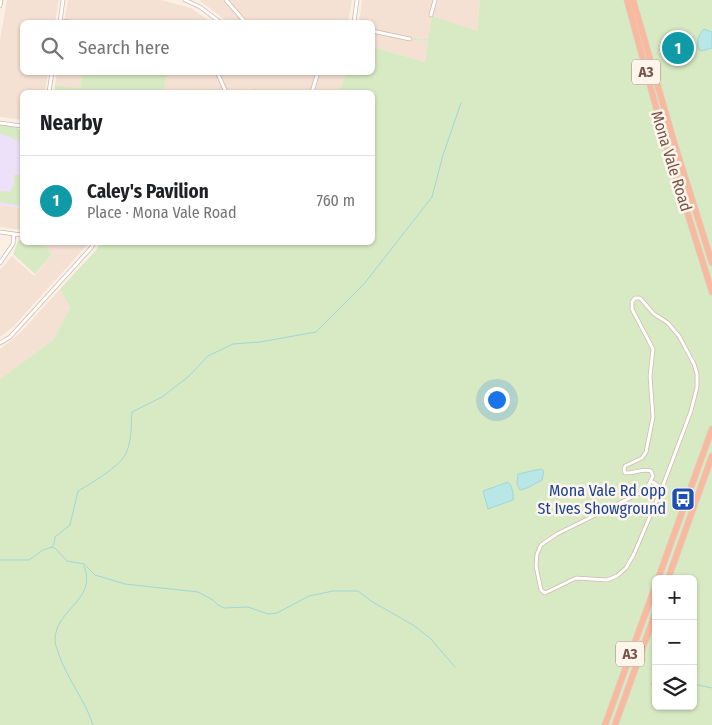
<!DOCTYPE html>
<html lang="en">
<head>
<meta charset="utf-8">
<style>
	body { margin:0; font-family:"Fira Sans Condensed",sans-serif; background:#f6f6f6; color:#202124 }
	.controls { position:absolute; right:15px; bottom:15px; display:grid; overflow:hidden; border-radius:8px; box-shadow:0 1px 4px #0004 }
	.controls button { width:45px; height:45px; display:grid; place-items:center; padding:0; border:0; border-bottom:1px solid #e0e0e0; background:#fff; color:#202124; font:25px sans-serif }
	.you { position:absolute; left:496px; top:399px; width:18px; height:18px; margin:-12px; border:4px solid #fff; border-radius:50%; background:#1a73e8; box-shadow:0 0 0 8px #1a73e833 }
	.badge { display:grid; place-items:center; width:32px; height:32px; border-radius:50%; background:#e85749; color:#fff; font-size:16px; font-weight:700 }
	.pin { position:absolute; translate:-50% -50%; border:2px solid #fff; box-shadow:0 1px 5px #0006 }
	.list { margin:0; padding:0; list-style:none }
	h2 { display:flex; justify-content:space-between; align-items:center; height:65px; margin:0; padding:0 20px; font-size:21px }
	h2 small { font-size:16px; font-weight:400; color:#757577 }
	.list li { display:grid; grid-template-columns:32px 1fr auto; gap:15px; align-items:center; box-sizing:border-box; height:90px; padding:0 20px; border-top:1px solid #e0e0e0 }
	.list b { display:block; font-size:19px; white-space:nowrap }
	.list p { margin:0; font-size:16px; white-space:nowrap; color:#757577 }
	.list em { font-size:16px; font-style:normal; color:#757577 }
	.icon { flex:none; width:28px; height:28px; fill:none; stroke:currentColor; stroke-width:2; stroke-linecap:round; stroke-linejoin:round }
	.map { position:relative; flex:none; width:712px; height:725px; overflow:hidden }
	.search { position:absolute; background:#fff; box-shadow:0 1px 4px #0004; left:20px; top:20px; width:355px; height:55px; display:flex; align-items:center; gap:12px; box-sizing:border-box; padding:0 18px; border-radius:8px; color:#757577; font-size:19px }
	.panel { position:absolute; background:#fff; box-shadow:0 1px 4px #0004; left:20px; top:90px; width:355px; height:155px; border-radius:8px }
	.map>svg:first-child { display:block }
	.residential { fill:#f4e1d3 }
	.education { fill:#ede1f9 }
	.green { fill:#d8eac3; fill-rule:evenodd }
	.water { fill:#b9e6e6; stroke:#9fd7d8 }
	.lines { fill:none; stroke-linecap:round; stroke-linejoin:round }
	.stream { stroke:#9fd7d8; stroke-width:1 }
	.minor-casing { stroke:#d0b8ae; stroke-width:4.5 }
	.trunk-casing { stroke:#d9cfcc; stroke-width:7 }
	.minor { stroke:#fff; stroke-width:3 }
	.trunk { stroke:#fab99c; stroke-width:5.5 }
	.labels { text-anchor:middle; stroke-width:5; stroke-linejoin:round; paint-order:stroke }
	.shield { fill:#fff5eb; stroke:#9f847a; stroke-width:1 }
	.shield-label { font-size:15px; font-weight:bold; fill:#76534a }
	.street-label { font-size:16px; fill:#76534a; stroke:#fff5eb }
	.transit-label { font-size:16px; fill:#164399; stroke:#fff5eb; text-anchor:end }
</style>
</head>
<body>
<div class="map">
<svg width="712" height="725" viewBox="0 0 712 725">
	<rect width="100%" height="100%" fill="#fcf0e5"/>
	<!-- residential -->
	<path class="residential" d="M7,0H59L55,22H22V72L48,73L45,92H22V120L0,117V40Z
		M68,0H161L191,8L211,22H64Z
		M199,0H352L348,22H228Z
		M362,0H480L477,31L428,39L414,38V40L428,41L425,62L373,47L372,22H359Z
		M57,73H82L80,88L55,85Z
		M167,73H346L339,92H252L249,88L248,92H164Z
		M0,205L22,208V230L0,227Z
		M42,243H89L13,327L0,337V270L12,256L34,276L52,254Z
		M60,289L70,308L53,340L0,379V349L20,333Z"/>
	<!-- education -->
	<path class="education" d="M0,128L22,131V208L0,205Z"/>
	<!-- green -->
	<path class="green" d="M480,0H712V725H0V379L53,340L70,308L60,289L97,249L100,243L372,242V92H339L346,73L372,72L373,47L425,62L428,41L414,40V38L428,39L432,16L477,31ZM656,579H693V706H656Z
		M82,73V72L167,73L164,92H54L55,85L80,88Z
		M0,124L18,127V129H22V142C14,140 9,135 0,134Z
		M14,175H22V206L0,202V191L10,192L14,184Z
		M21,240H22V242L42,243L52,254L35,274L13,254L18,241Z"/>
	<!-- water -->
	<path class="water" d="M704,29L712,32V48L702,51L699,50C696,42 698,35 704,29Z
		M541,469L544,471L542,480L527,488L520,490L517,484L518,474Z
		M508,482C512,485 514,495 513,500L488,509L483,491Z"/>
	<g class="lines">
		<!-- stream -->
		<path class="stream" d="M52,547L54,544L55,537L70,525L78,491C90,484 119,467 125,455C132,443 131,425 132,412L162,397L188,377L208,356L233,344L260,342L316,332L364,284L432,197L443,155L461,103
			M0,560H29L43,550L52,547L56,549L67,561L84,564
			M84,564L95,575L125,584L198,592L213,600L218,605L224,608L248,607L268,614L277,613L309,596L333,591H358L371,601L413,625L430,638L455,667
			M84,566C98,600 55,609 55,640C55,645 58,651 59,655C68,680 85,700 93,725
			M651,684H656
			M693,684L712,688"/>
		<!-- minor casing -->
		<g class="minor-casing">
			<path id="minor" d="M185,0L200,7L220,22
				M226,0L245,22
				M0,6L1,0
				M431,15L435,0
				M60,21L69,22
				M60,22L63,0
				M354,22L357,0
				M372,31L410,39
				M217,72L226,92
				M49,92L52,72
				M312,92L318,72
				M0,123L22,126
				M0,232L22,235
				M0,263L13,244L14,234
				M635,298H640L654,314L668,323L679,336L694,364L697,374V387L691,411L662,488L634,554L626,568L617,576L607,580L576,578L545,593L541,590L536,566L537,554L541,545L557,534L642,492L648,486L653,476L651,471C642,468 635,474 625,473L624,470L625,466L642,458L646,452L653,417L650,376L653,349L632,309V302Z
				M0,343L10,337L91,248L94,242
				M651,481L662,488"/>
		</g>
		<!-- trunk casing -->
		<g class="trunk-casing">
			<path id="trunk" d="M627,0L666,144L712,292
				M633,0L674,142L712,263
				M658,579L712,429
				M668,579L712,456
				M605,725L656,584
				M615,725L656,611"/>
		</g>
		<!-- minor -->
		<use href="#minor" class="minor"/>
		<!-- trunk -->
		<use href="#trunk" class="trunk"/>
	</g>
	<!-- icons -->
	<defs>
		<g id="bus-square" transform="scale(1.25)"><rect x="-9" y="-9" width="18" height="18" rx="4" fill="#1a4fb4" stroke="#fff5eb"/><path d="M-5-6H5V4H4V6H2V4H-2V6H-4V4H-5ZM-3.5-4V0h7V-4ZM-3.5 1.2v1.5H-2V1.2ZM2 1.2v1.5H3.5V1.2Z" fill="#fff"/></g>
	</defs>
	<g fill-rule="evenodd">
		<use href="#bus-square" x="683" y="499"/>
	</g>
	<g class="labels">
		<!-- shield labels -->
		<g class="shield">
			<rect x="632" y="59.5" width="28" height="25" rx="4"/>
			<rect x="616" y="641.5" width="28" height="25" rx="4"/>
		</g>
		<g class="shield-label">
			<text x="646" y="77">A3</text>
			<text x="630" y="659">A3</text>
		</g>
		<!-- street labels -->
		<g class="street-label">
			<text transform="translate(672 161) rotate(73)" y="6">Mona Vale Road</text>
		</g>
		<!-- transit labels -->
		<g class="transit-label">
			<text x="666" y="496">Mona Vale Rd opp<tspan x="666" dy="18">St Ives Showground</tspan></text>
		</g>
	</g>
</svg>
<div class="controls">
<button>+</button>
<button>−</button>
<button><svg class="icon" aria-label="layers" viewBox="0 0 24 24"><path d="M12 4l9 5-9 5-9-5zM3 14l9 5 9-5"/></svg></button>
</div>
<div class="you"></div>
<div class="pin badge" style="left:678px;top:48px;background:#0f9aa8">1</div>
<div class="search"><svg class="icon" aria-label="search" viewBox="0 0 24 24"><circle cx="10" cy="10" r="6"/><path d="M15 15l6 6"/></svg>Search here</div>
<section class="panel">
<h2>Nearby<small></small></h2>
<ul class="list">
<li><span class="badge" style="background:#0f9aa8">1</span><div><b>Caley's Pavilion</b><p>Place · Mona Vale Road</p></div><em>760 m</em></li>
</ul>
</section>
</div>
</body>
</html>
